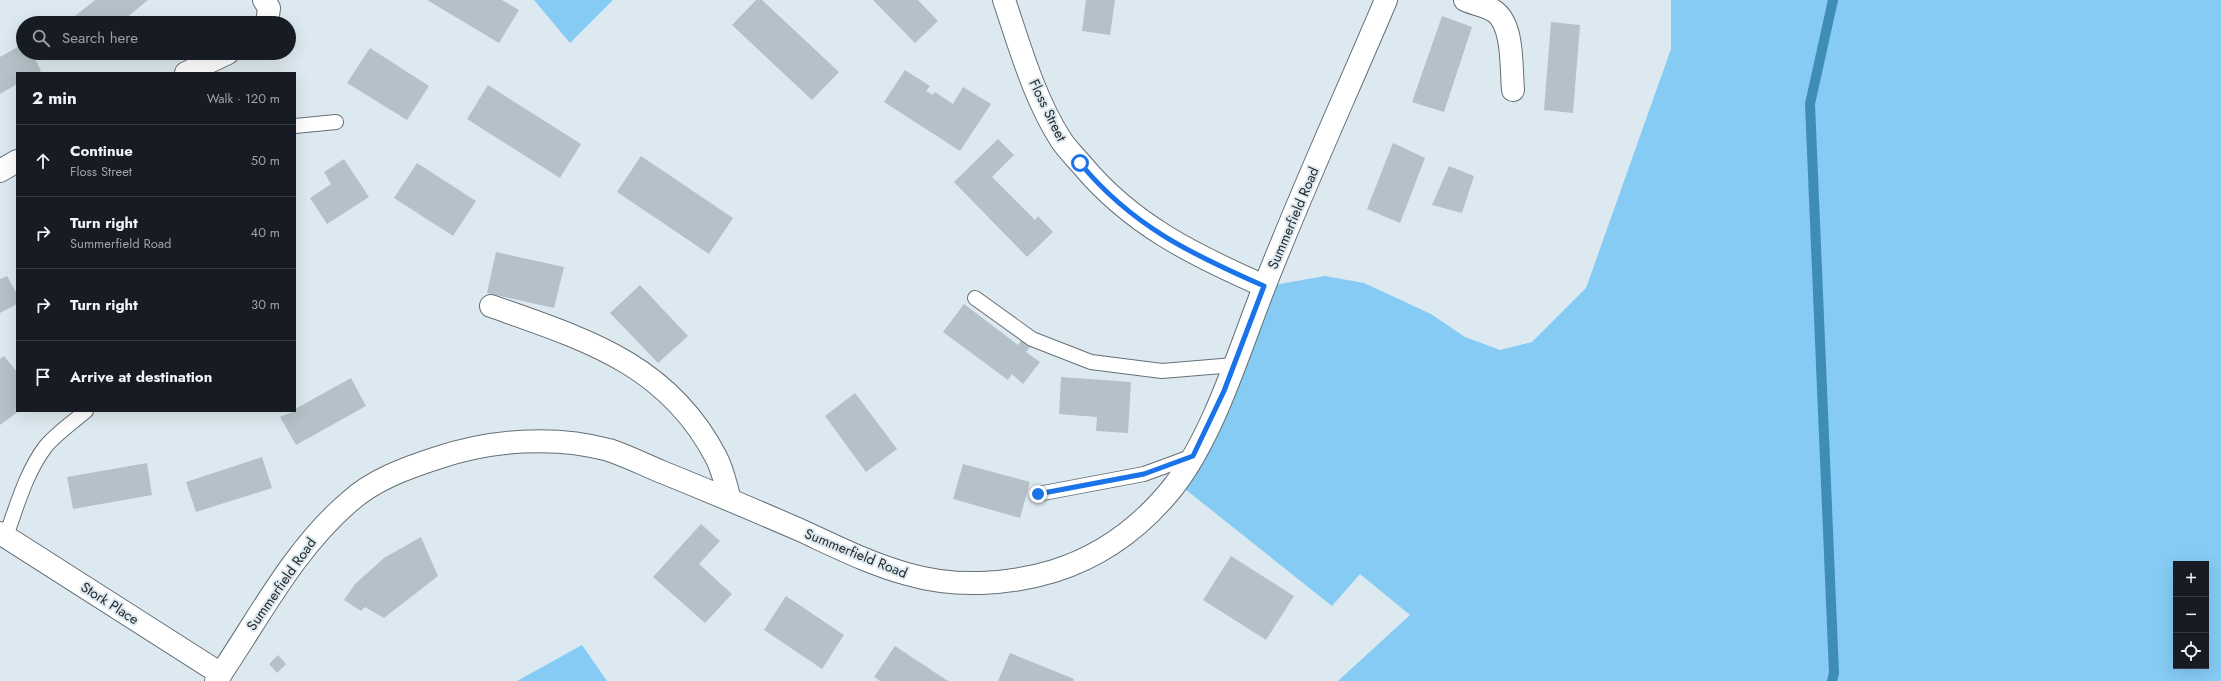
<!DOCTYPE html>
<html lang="en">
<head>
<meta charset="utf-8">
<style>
	body { margin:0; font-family:Jost,sans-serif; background:#20242c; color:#f1f3f6 }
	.controls { position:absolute; right:12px; bottom:12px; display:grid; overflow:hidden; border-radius:0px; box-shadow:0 4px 16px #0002 }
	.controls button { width:36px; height:36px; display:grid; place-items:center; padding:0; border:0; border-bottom:1px solid #363941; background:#171b24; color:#f1f3f6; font:20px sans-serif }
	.stop { position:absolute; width:12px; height:12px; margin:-9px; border:3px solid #1a73e8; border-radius:50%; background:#fff }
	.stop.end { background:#1a73e8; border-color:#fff; box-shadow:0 1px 4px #0008 }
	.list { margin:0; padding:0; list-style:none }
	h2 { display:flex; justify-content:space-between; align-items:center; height:52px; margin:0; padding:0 16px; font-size:17px }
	h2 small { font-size:13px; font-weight:400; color:#9ea1a6 }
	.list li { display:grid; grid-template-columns:26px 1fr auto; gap:12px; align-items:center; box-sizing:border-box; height:72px; padding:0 16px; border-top:1px solid #363941 }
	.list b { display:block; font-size:15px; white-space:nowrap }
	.list p { margin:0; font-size:13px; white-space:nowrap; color:#9ea1a6 }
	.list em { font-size:13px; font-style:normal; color:#9ea1a6 }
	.icon { flex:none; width:22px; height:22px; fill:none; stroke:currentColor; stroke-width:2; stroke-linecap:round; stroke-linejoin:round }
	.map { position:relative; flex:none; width:2221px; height:681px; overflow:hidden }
	.search { position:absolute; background:#171b24; box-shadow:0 4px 16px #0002; left:16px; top:16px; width:280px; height:44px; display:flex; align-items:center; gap:10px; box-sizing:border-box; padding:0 14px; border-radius:22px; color:#9ea1a6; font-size:15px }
	.panel { position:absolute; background:#171b24; box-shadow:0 4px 16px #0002; left:16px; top:72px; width:280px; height:340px; border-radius:0px }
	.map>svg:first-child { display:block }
	.green { fill:#85cbf4; fill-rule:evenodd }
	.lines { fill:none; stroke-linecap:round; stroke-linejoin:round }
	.stream { stroke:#3e8db6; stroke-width:10 }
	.building { fill:#b5c1c8 }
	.service-casing { stroke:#656f76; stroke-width:16 }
	.minor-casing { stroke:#656f76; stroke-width:24 }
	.service { stroke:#fff; stroke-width:14 }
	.minor { stroke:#fff; stroke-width:22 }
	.route { stroke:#1a73e8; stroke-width:5 }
	.labels { text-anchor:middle; stroke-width:4; stroke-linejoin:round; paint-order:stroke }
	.street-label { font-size:14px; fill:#23282b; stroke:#dde9f0 }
</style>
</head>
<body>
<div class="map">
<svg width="2221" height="681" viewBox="0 0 2221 681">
	<rect width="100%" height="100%" fill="#dde9f0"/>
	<!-- green -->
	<path class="green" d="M534,0H613L570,43Z
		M1671,0H2221V681H1338L1410,615L1360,574L1332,606L1180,485L1269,286L1325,276L1364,283L1431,314L1465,337L1500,350L1532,342L1586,288L1671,49ZM2176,564H2206V666H2176Z
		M582,645L607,681H517Z"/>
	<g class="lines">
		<!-- stream -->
		<path class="stream" d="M1832,681L1834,673L1810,104L1833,0"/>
	</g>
	<!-- building -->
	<path class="building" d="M95,0H148L120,23H73L70,20Z
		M427,0H502L519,10L499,43Z
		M756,0H762L839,72L812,100L732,25Z
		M873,0H918L938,21L915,43Z
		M1086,0H1115L1110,35L1082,31Z
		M1442,16L1472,27L1444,112L1412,102Z
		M1551,22L1580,25L1573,113L1544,110Z
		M23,44V53H32L41,71L37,73H17V84L0,94V57Z
		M370,48L429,86L407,120L347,83Z
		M905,70L930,86L926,91L933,95L935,92L953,104L963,87L991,104L960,151L884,102Z
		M488,85L581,144L560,178L467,119Z
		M998,139L1014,155L992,177L1035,220L1038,216L1053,232L1027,257L954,182Z
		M1393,143L1425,158L1400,223L1367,209Z
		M641,156L733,218L709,254L617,192Z
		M344,159L369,197L327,224L310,198L331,184L324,172Z
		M417,163L476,201L453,236L394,198Z
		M1449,166L1474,176L1462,213L1432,205Z
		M496,252L564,267L554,308L487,293Z
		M7,276L17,294V304L0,313V279Z
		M640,285L688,336L658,363L610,313Z
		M964,304L1018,345L1024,337L1033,343L1026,352L1040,362L1023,384L1012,374L1008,380L943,332Z
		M4,356L17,372V411H19L0,425V359Z
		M1061,377L1131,382L1128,433L1096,431L1097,417L1059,414Z
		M351,378L366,406L296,445L280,417L295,411V409Z
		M855,393L897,449L866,472L825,416Z
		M262,457L272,488L196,512L186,482Z
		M147,463L152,495L73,509L67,477Z
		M963,464L1030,482L1020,518L953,499Z
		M701,524L720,541L699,564L732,594L705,623L653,577Z
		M421,537L438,576L384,618L365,607L361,611L344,600L355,584L384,558Z
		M1231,556L1294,596L1266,640L1203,600Z
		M786,596L844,635L822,669L764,630Z
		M895,646L948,681H880L874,677Z
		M1010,653L1074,679L1073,681H998Z
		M278,655L286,664L277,673L269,664Z"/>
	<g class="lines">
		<!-- service casing -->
		<g class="service-casing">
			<path id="service" d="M295,126L336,122
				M975,298L1032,339L1091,362L1162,371L1234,365
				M1038,494L1144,474L1193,456
				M6,536C17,506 26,472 46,446C57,433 73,422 86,411"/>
		</g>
		<!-- minor casing -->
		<g class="minor-casing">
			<path id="minor" d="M264,0L269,8L267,23
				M1004,0C1020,47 1034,98 1061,140C1067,149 1075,157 1082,165C1132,225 1194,255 1264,286
				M1465,0C1474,4 1486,6 1494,11C1514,24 1511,68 1513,90
				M186,73L228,53
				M0,171L17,161
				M491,306C584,339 667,363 716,457C723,470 726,486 730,500
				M0,533L221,674
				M216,681C258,620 292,551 349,502C373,480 406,468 437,458C491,440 554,435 609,450C627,456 645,465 662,472C709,491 754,510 800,530C835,546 870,564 907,574C955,588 1008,585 1054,571C1102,556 1143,525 1174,486C1214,434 1239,351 1263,290C1301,192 1345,97 1386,0"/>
		</g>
		<!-- service -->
		<use href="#service" class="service"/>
		<!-- minor -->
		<use href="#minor" class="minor"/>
	</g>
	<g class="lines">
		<!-- route -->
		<path class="route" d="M1038,494L1144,474L1193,456L1224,391L1264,286C1191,254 1132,226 1080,163"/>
	</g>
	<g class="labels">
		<!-- street labels -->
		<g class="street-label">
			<text transform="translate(1048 110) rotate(64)" y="5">Floss Street</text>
			<text transform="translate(1293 218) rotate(-67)" y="5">Summerfield Road</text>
			<text transform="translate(856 553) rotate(22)" y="5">Summerfield Road</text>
			<text transform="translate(281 584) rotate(-55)" y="5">Summerfield Road</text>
			<text transform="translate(110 603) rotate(33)" y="5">Stork Place</text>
		</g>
	</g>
</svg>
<div class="controls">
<button>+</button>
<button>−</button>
<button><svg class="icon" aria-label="locate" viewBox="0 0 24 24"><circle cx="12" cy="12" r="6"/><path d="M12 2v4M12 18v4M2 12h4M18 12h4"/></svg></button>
</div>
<div class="stop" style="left:1080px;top:163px"></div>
<div class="stop end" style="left:1038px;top:494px"></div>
<div class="search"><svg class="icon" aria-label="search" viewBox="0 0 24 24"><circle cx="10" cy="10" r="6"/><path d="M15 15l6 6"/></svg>Search here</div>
<section class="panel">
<h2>2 min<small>Walk · 120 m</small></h2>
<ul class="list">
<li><svg class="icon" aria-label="ahead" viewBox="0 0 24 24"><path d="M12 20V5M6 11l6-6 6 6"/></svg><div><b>Continue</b><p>Floss Street</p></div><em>50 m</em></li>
<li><svg class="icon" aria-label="right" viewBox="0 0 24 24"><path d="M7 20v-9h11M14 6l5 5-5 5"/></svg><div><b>Turn right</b><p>Summerfield Road</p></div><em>40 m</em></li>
<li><svg class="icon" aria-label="right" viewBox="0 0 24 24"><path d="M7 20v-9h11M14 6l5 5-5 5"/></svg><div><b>Turn right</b></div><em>30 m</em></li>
<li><svg class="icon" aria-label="arrive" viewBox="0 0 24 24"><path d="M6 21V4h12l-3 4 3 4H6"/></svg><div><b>Arrive at destination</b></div></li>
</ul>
</section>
</div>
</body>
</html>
